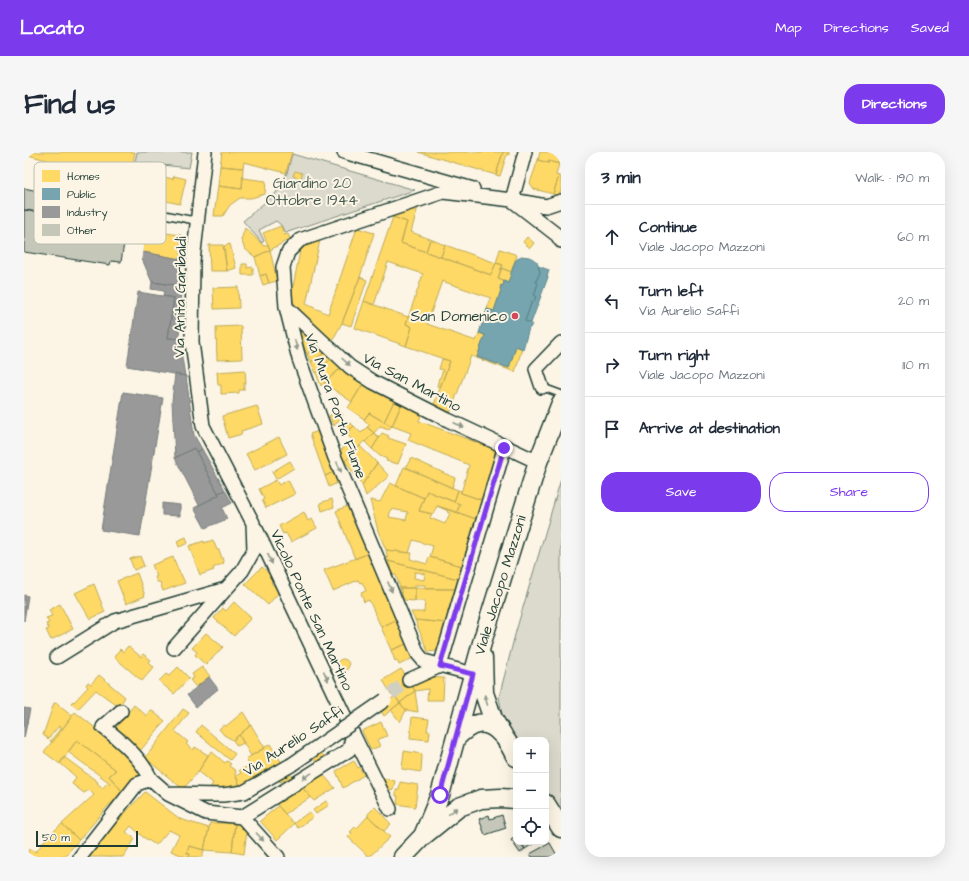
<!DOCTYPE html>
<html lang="en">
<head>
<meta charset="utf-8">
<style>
	body { margin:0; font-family:"Architects Daughter",sans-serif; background:#f6f6f7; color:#1f2937 }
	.controls { position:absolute; right:12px; bottom:12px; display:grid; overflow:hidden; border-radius:8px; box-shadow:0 4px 16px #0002 }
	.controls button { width:36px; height:36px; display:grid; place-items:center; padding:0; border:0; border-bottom:1px solid #e0e1e3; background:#fff; color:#1f2937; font:20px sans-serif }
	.scale { position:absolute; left:12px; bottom:10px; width:102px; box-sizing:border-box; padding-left:4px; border:2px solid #1f3d34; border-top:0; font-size:11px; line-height:14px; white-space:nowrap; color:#1f3d34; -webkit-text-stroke:3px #fcf5e5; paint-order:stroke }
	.stop { position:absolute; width:12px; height:12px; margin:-9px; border:3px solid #7c3aed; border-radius:50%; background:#fff }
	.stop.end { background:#7c3aed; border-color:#fff; box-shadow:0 1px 4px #0008 }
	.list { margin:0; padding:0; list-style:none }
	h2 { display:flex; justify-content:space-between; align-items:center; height:52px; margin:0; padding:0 16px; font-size:17px }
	h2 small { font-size:13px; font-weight:400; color:#747a83 }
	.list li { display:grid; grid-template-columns:26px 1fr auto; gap:12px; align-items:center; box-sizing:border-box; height:64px; padding:0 16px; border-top:1px solid #e0e1e3 }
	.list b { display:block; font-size:15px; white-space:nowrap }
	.list p { margin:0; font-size:13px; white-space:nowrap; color:#747a83 }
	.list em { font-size:13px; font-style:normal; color:#747a83 }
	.actions { display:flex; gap:8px; padding:12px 16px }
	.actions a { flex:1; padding:9px 0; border:1px solid #7c3aed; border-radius:16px; text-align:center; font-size:14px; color:#7c3aed }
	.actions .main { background:#7c3aed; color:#fff }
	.icon { flex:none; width:22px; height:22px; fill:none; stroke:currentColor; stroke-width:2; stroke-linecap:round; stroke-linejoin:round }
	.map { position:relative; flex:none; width:537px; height:705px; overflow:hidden; border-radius:16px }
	header { display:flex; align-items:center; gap:24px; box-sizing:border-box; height:56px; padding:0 20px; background:#7c3aed; color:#fff }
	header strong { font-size:19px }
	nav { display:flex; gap:22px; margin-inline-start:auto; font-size:14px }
	.intro { display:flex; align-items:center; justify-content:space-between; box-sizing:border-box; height:96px; padding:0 24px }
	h1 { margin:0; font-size:28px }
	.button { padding:10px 18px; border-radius:16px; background:#7c3aed; color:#fff; font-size:14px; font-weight:700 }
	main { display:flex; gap:24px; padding:0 24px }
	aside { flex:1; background:#fff; border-radius:16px; box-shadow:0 4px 16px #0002 }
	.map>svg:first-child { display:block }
	.green { fill:#dcdacc; stroke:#7e8c80 }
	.homes { fill:#ffd966; stroke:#bcaa57; fill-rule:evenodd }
	.public { fill:#76a5af; stroke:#5c868a }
	.industry { fill:#999; stroke:#747d7b }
	.building { fill:#c5c7b9; stroke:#1f3d34 }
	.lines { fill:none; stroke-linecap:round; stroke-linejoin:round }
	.street-tunnel { stroke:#d0d0c2; stroke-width:13; stroke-dasharray:13 6; stroke-linecap:butt }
	.lane-casing { stroke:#1f3d34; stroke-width:9 }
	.street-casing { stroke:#1f3d34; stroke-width:16 }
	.secondary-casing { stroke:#1f3d34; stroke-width:21 }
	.lane { stroke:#fcf5e5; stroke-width:6 }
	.street { stroke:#fcf5e5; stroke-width:13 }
	.secondary { stroke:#fcf5e5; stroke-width:18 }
	.street-bridge-casing { stroke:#1f3d34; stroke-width:16; stroke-linecap:butt }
	.street-bridge { stroke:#fcf5e5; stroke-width:13 }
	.oneway { fill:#8e998c }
	.route { stroke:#7c3aed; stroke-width:5 }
	.poi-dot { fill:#d1495b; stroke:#fcf5e5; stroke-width:1.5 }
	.labels { text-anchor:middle; stroke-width:4; stroke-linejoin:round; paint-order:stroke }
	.park-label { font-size:15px; fill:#455c52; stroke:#fcf5e5 }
	.street-label { font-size:15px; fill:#1f3d34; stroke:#fcf5e5 }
	.poi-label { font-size:15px; fill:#1f3d34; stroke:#fcf5e5; text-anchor:end }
	.key { fill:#fcf5e5; stroke:#babeb0; stroke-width:1 }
	.key-label { font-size:11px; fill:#1f3d34 }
</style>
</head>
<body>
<header>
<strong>Locato</strong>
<nav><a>Map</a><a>Directions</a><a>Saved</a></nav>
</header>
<div class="intro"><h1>Find us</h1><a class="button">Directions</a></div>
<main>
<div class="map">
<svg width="537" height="705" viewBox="0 0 537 705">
	<rect width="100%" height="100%" fill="#fcf5e5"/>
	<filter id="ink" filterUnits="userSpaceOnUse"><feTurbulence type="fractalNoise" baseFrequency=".025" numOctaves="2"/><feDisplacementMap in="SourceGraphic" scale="8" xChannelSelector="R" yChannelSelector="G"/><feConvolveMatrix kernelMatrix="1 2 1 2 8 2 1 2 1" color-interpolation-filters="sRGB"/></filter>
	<g filter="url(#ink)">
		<!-- green -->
		<path class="green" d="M113,0H168L165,16L111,10Z
			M268,2L391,38L261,81L257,73L252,69L235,78L240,89L238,91L219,69L252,41L263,21Z
			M537,327V662L522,637V588H492L478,562L475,545L492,479Z"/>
		<!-- homes -->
		<path class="homes" d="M0,0H111L105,30L0,2Z
			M198,0H268L262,21L220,10L219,16L196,14Z
			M394,0H479L472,23Z
			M479,0H485V3L483,2L476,24L472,23Z
			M516,0H537L535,12L525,9V11L514,8Z
			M514,8L525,11V9L535,12L532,23L535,24L529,42L510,37L506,31Z
			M196,14L219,16L218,37L194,34Z
			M271,19L278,21L277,27L269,24Z
			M136,24L149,27L150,24L162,27L156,52L128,46L130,35L134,36Z
			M535,24L537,25V40L532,43L529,42Z
			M219,26L242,29L241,42L227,46H216L206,53L199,64H190L194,34L218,37Z
			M394,55L387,80L406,87L402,100L377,91L383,70L369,65L372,58Z
			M369,65L383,70L377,91L467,123L472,111L479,113L474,127L480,129L479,134L477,133L476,137L477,138L470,159L463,157L467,146L418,129L403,172L452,189L455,181L461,183L453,205L485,216L492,194L498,197L491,220L447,204L425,264L409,255L426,209L382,194L388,175L382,172L399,122L364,110L350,153L340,149Z
			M257,74L260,83L264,82L266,87L246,98L239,81Z
			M221,76L240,94L244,92L246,98L231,105L221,97L217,88Z
			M333,76L350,81L336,125L318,171L307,191L269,150L267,145L277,94L296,88L282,152L304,162Z
			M122,77L141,79V81L157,83L156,94H158L156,107L119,100Z
			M503,85L510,91L506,96L499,90Z
			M406,87L421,93L417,105L402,100Z
			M206,92L212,116L203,119L200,94Z
			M185,93H199L203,119H186Z
			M421,93L472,111L467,123L417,105Z
			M476,97L493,103L487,120L477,116L479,113L472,111Z
			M246,98L253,129L245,131L242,122L236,124L231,105Z
			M218,112H223V116L229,115V123H218Z
			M477,116L488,120L484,131L474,127Z
			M242,122L245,131L239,133L236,124Z
			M336,125L343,128L327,174L318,171Z
			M214,135L215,156L190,157L189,136Z
			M340,149L384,165L382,172L388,175L382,194L331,176Z
			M279,172L289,184L278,190L272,175Z
			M217,174L218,207L193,208L192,175Z
			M289,184L296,193L283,202L278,190Z
			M296,193L302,200L287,210L283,202Z
			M302,200L308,206L292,221L287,210Z
			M308,206L318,215L297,234L292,221Z
			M418,207L426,209L416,235L413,234L415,226H416L419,218L415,217Z
			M318,215L340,230L328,250L300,231Z
			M221,218L222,231H220V238H215V241L197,242V233H194L193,220Z
			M340,230L371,247L360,270L345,261L340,267L324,256Z
			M371,247L378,251L368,274L360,270Z
			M378,251L398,260L395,269L454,291L455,289L474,295L458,348L437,341L445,313L384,288L387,281L368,274Z
			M233,254L239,272L217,279L218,282L204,286L198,264Z
			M314,257L319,263L310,274L305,264Z
			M345,261L368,274L365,277L356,274L350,281L343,275L346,273L340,268Z
			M326,271L330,274L322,281L318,277Z
			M330,274L337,281L343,275L350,281L341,290L340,289L334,296L327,289L328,288L322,281Z
			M294,279L312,319L301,324L286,282Z
			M350,281L355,286L348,297L341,290Z
			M358,281L365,284L364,286L382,292L374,312L362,309L363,307L356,304L348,297Z
			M255,285L263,302L231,318L222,302Z
			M327,289L334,296L321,309L315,300Z
			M336,294L353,311L338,333L321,309Z
			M387,306L431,326L428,336L382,315Z
			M266,309L270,316L252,327L248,320Z
			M353,311L365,324L342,344L338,333Z
			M380,315L434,338L430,350L403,339L400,346L372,334Z
			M312,319L317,329L305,335L301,324Z
			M252,328L255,333L264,328L271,342L242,356L238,348L240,347L235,337Z
			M366,331L400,346L395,359L408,362L406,366L421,372L426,361L423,360L424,359L413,354L452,367L438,414L406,405L409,394L389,388L385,401L362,398L354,379L346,348L356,350ZM367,357L384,360L382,368L365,365Z
			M434,338L437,339V341L458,348L452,367L433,360L436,352L430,350Z
			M403,339L436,352L433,360L413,354L409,362L395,359Z
			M308,347L310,355L298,359L296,351Z
			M328,352L348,400L331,407L312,359Z
			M280,360L284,369L288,367L293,376L267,390L262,381L259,382L255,374Z
			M162,385L164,391L155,395L153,389Z
			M189,388L193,398H195L200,411L189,416L190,418L176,423L165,394L180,389V391Z
			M362,398L388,401L386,407L403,412L405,405L438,414L434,427L364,409Z
			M348,400L374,467L357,475L345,448L340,450L337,441L342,439L338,430L336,431L334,428L309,439L300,418Z
			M116,404L120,414L110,418L106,407Z
			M149,405L156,422H157L161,431L139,439L136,430H133L131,425L133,424L128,413Z
			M364,409L434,427L431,437H401V433H391V436H376L372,423H369ZM391,420L398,421V422L401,421L400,428L390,426Z
			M238,415L247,423L245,425L249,428L247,431L256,439L244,453L221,432Z
			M113,421L121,444L102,452L93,429Z
			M70,432L81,460L66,467L51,441Z
			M376,436H391V449L380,448Z
			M391,436L431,437L424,459L423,471L391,468L387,460H400L401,449H391Z
			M210,450L227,466L210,484L190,466L199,456L202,459Z
			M36,452L49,477L27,488L22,478L25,477L22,472L25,471L22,466L28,464L25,458Z
			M374,467L385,491L367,498L357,475Z
			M391,468L423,471L418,490L413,499L404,500Z
			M182,481L199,495L182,513L171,503L173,500L168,496Z
			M385,491L391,505L375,513L373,508L371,509L367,498Z
			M104,494L117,505L119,502L127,508L124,511L130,515L118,529L90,505L96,497L99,500Z
			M313 513a6 6 0 1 1 12 0a6 6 0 1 1-12 0Z
			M154,515L165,526L150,542L135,529L142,522L145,524Z
			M178,515L186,524L172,535L166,528L170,525L168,522Z
			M377,517L385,528L391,539L376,551L371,544L367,542L359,528Z
			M75,523L101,545L95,555L72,538L54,557L47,551L49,549L50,550L64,535L62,533L64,530L67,532Z
			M397,525L420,526L419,548H403L404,537L391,539L387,531Z
			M391,539L394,560L382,558L376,551Z
			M371,544L376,551L360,564L355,556Z
			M30,551L35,552L34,553L48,564L28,591L26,589L37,576L35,574L24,587L19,583Z
			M376,551L382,558L376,570L367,558Z
			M110,553L123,564L127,558L141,569L116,599L90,578Z
			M159,557L165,561L151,579L164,590L162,592L169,598L171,595L184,603L174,620L159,637L121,606Z
			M51,560L111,607L123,619L100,641L85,624L92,618L53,588L36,612L20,600Z
			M219,560L227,573L209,588L200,583L195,577L200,573L202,574Z
			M388,565L405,567L403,579H406L405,588L386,586Z
			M357,570L363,584L353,588L356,594L347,598L338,579Z
			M177,573L211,602L206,608L172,580Z
			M227,573L241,596L227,604L215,583Z
			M215,583L220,591L213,594L209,588Z
			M53,588L92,618L85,624L100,641L84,654L55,688L38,672L70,643L65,638L60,641L48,632L52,625L36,611L40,605L74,630L73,631L79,636L83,631L85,632L86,631L44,600Z
			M246,592L258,611L217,636L212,624L217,621L215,618L226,614L222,607Z
			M187,599L201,611L203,609L207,612L205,614L212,619L211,623L217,636H186L189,631L174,620Z
			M380,599L398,602L397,620L378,617Z
			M297,600L301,606L293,612L289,606Z
			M330,609L334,616L335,615L340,623L319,636L312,619Z
			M264,619L268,625L256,630L254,627Z
			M297,620L311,636L290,649L276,633Z
			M359,626L371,629L369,638L364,637Z
			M376,630L394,633L391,655L373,652L374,644H372V638H375Z
			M276,633L287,645L261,662L250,649Z
			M121,640L156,667L185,676L180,698L165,694L163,701L166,702L165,705H162L147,699L155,683L145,678L132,693L119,685L107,674L102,680L111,687L99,705H65L83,680Z
			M302,649L305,653L292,662L289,658Z
			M254,654L270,672L253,688L236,669Z
			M351,655L367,672L360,679L344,664V662Z
			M285,660L289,665L274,676L270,671Z
			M344,664L366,685L345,705L324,685L328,681L326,680L331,675L333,676Z
			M186,671H211L208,700L180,698Z
			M211,671H217L223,678L220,702L208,700Z
			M38,672L55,688L40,705H0V701L3,702L6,697L12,700L23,685Z
			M165,694L180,698L178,705H165L166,702L163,701Z"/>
		<!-- public -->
		<path class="public" d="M497,104L505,105L509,107L513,110L516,120L512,130L514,131L510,144H512L510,150L508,149L501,169L508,172L506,176H505L499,197L492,194L485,216L453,205L461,183L455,181L463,157L470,159L477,138L476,137L477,133L479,134L480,129L484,131L491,109Z
			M514,114L525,118L523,125H524L507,171L501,169L508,149L510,150L512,144H510L514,131L512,130L516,120Z"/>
		<!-- industry -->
		<path class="industry" d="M119,100L156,107L157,134L128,130L118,107Z
			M128,130L157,134L155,187L144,186L150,146L139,144L140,139L127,137Z
			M114,140L150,146L144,186L155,187L161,224L103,214Z
			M151,222L162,224L170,283L178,297L173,300L170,296L151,306L148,249Z
			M99,240L139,246L116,384L77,378Z
			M170,296L195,343L175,353L151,306Z
			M178,297L201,338L194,341L173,300Z
			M201,338L208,351L198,356L203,367L181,376L170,356L195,343L194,341Z
			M138,351L156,353V364L138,363Z
			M0,443L4,444L0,469Z
			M185,525L194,537L172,555L163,543Z
			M0,556L6,557L0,586Z"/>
		<!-- building -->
		<path class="building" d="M0,36L75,52L72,69L0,58Z
			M0,58L93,72L92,77L102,79L97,110L87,109L86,113L0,100Z
			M465,663L466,667L478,663L482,676L461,683L455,667Z
			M492,684V690H496L501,697L496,701L487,688Z
			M496,690H512L501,697Z
			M526,691L534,705H508L506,702Z"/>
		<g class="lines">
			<!-- street-tunnel -->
			<path class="street-tunnel" d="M367,542L385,528"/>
			<!-- lane casing -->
			<g class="lane-casing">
				<path id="lane" d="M103,55L173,69
					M518,235L537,242"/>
			</g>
			<!-- street casing -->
			<g class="street-casing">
				<path id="street" d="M320,0L449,37
					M488,48L501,0
					M489,49L533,83L537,89
					M262,155L326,215L349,230L424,268L514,310
					M518,235L512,217L537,191
					M150,496L202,437
					M33,505L91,469L202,437L218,419L230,398L229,371L179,274L168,190L169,109L181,0
					M416,514L481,294
					M449,522L400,509L394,502L311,306L275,207L262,155L259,115L264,100L276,88L419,40L488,48L522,54L537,49
					M385,528L416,514
					M97,559L79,575C98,589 116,605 127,627
					M329,582L366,657
					M144,642L182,661L218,665L325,598L329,582L232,377
					M218,665L254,705
					M56,705L113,632L127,627L144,642L199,643L220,640L267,613"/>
			</g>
			<!-- secondary casing -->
			<g class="secondary-casing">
				<path id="secondary" d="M459,506L460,541L469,567L479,583
					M432,586C447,570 462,565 478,583C484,589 488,598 492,605
					M522,652L537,676
					M399,684L416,643L459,487L514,310L537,251
					M379,705L399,684L435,655L457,647L477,646L492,647"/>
			</g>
			<!-- lane -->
			<use href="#lane" class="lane"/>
			<!-- street -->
			<use href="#street" class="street"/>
			<!-- secondary -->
			<use href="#secondary" class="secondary"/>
			<!-- street-bridge casing -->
			<g class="street-bridge-casing">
				<path id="street-bridge" d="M267,613L361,548"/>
			</g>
			<!-- street-bridge -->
			<use href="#street-bridge" class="street-bridge"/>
		</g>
		<!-- one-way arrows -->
		<defs><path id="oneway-solid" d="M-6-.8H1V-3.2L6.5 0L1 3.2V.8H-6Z"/></defs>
		<g class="oneway">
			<use href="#oneway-solid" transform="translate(272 193) rotate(76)"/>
			<use href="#oneway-solid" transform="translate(322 210) rotate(42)"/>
			<use href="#oneway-solid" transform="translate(435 273) rotate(24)"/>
			<use href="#oneway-solid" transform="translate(315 315) rotate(66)"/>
			<use href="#oneway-solid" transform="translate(246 407) rotate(65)"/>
			<use href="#oneway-solid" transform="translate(366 435) rotate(67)"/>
			<use href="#oneway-solid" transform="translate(302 524) rotate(65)"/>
			<use href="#oneway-solid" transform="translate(462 548) rotate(-106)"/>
			<use href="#oneway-solid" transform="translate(283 624) rotate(148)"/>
			<use href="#oneway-solid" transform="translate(429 659) rotate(-37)"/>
			<use href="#oneway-solid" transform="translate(236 685) rotate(48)"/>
		</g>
	</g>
	<g class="lines" filter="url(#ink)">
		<!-- route -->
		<path class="route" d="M416,643L449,522L416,514L480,296"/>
	</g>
	<!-- markers -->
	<circle class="poi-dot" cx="491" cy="164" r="4"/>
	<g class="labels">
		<!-- park labels -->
		<g class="park-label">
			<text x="288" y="36">Giardino 20<tspan x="288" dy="17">Ottobre 1944</tspan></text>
		</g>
		<!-- street labels -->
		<g class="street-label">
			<text transform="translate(156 145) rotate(-89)" y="5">Via Anita Garibaldi</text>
			<text transform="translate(388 230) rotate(28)" y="5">Via San Martino</text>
			<text transform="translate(312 254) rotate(70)" y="5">Via Mura Porta Fiume</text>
			<text transform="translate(476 433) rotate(-73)" y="5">Viale Jacopo Mazzoni</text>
			<text transform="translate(288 458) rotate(65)" y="5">Vicolo Ponte San Martino</text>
			<text transform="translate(269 589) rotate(-33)" y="5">Via Aurelio Saffi</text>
		</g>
		<!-- poi labels -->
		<g class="poi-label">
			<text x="483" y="169">San Domenico</text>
		</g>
	</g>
	<!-- legend -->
	<rect x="10" y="10" width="132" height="82" rx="6" class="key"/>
	<rect x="18" y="18" width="18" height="12" fill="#ffd966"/>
	<rect x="18" y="36" width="18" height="12" fill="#76a5af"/>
	<rect x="18" y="54" width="18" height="12" fill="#999"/>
	<rect x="18" y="72" width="18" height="12" fill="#c5c7b9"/>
	<g class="key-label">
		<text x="43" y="28">Homes</text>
		<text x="43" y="46">Public</text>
		<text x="43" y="64">Industry</text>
		<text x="43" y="82">Other</text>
	</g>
</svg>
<div class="controls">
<button>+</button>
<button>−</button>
<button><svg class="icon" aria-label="locate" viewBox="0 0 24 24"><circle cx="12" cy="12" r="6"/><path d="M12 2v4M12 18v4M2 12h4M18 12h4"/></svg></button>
</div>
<div class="scale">50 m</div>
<div class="stop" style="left:416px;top:643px"></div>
<div class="stop end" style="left:480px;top:296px"></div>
</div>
<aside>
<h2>3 min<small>Walk · 190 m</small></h2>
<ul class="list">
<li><svg class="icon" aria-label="ahead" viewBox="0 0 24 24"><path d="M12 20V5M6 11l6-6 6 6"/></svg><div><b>Continue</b><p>Viale Jacopo Mazzoni</p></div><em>60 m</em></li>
<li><svg class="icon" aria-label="left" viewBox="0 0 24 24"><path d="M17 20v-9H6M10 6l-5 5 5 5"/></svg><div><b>Turn left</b><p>Via Aurelio Saffi</p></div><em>20 m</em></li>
<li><svg class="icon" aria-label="right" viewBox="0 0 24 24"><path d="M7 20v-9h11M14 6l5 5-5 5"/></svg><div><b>Turn right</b><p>Viale Jacopo Mazzoni</p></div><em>110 m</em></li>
<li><svg class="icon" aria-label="arrive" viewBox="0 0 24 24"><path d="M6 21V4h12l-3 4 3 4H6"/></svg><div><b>Arrive at destination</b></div></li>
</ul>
<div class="actions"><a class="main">Save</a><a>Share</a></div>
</aside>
</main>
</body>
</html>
